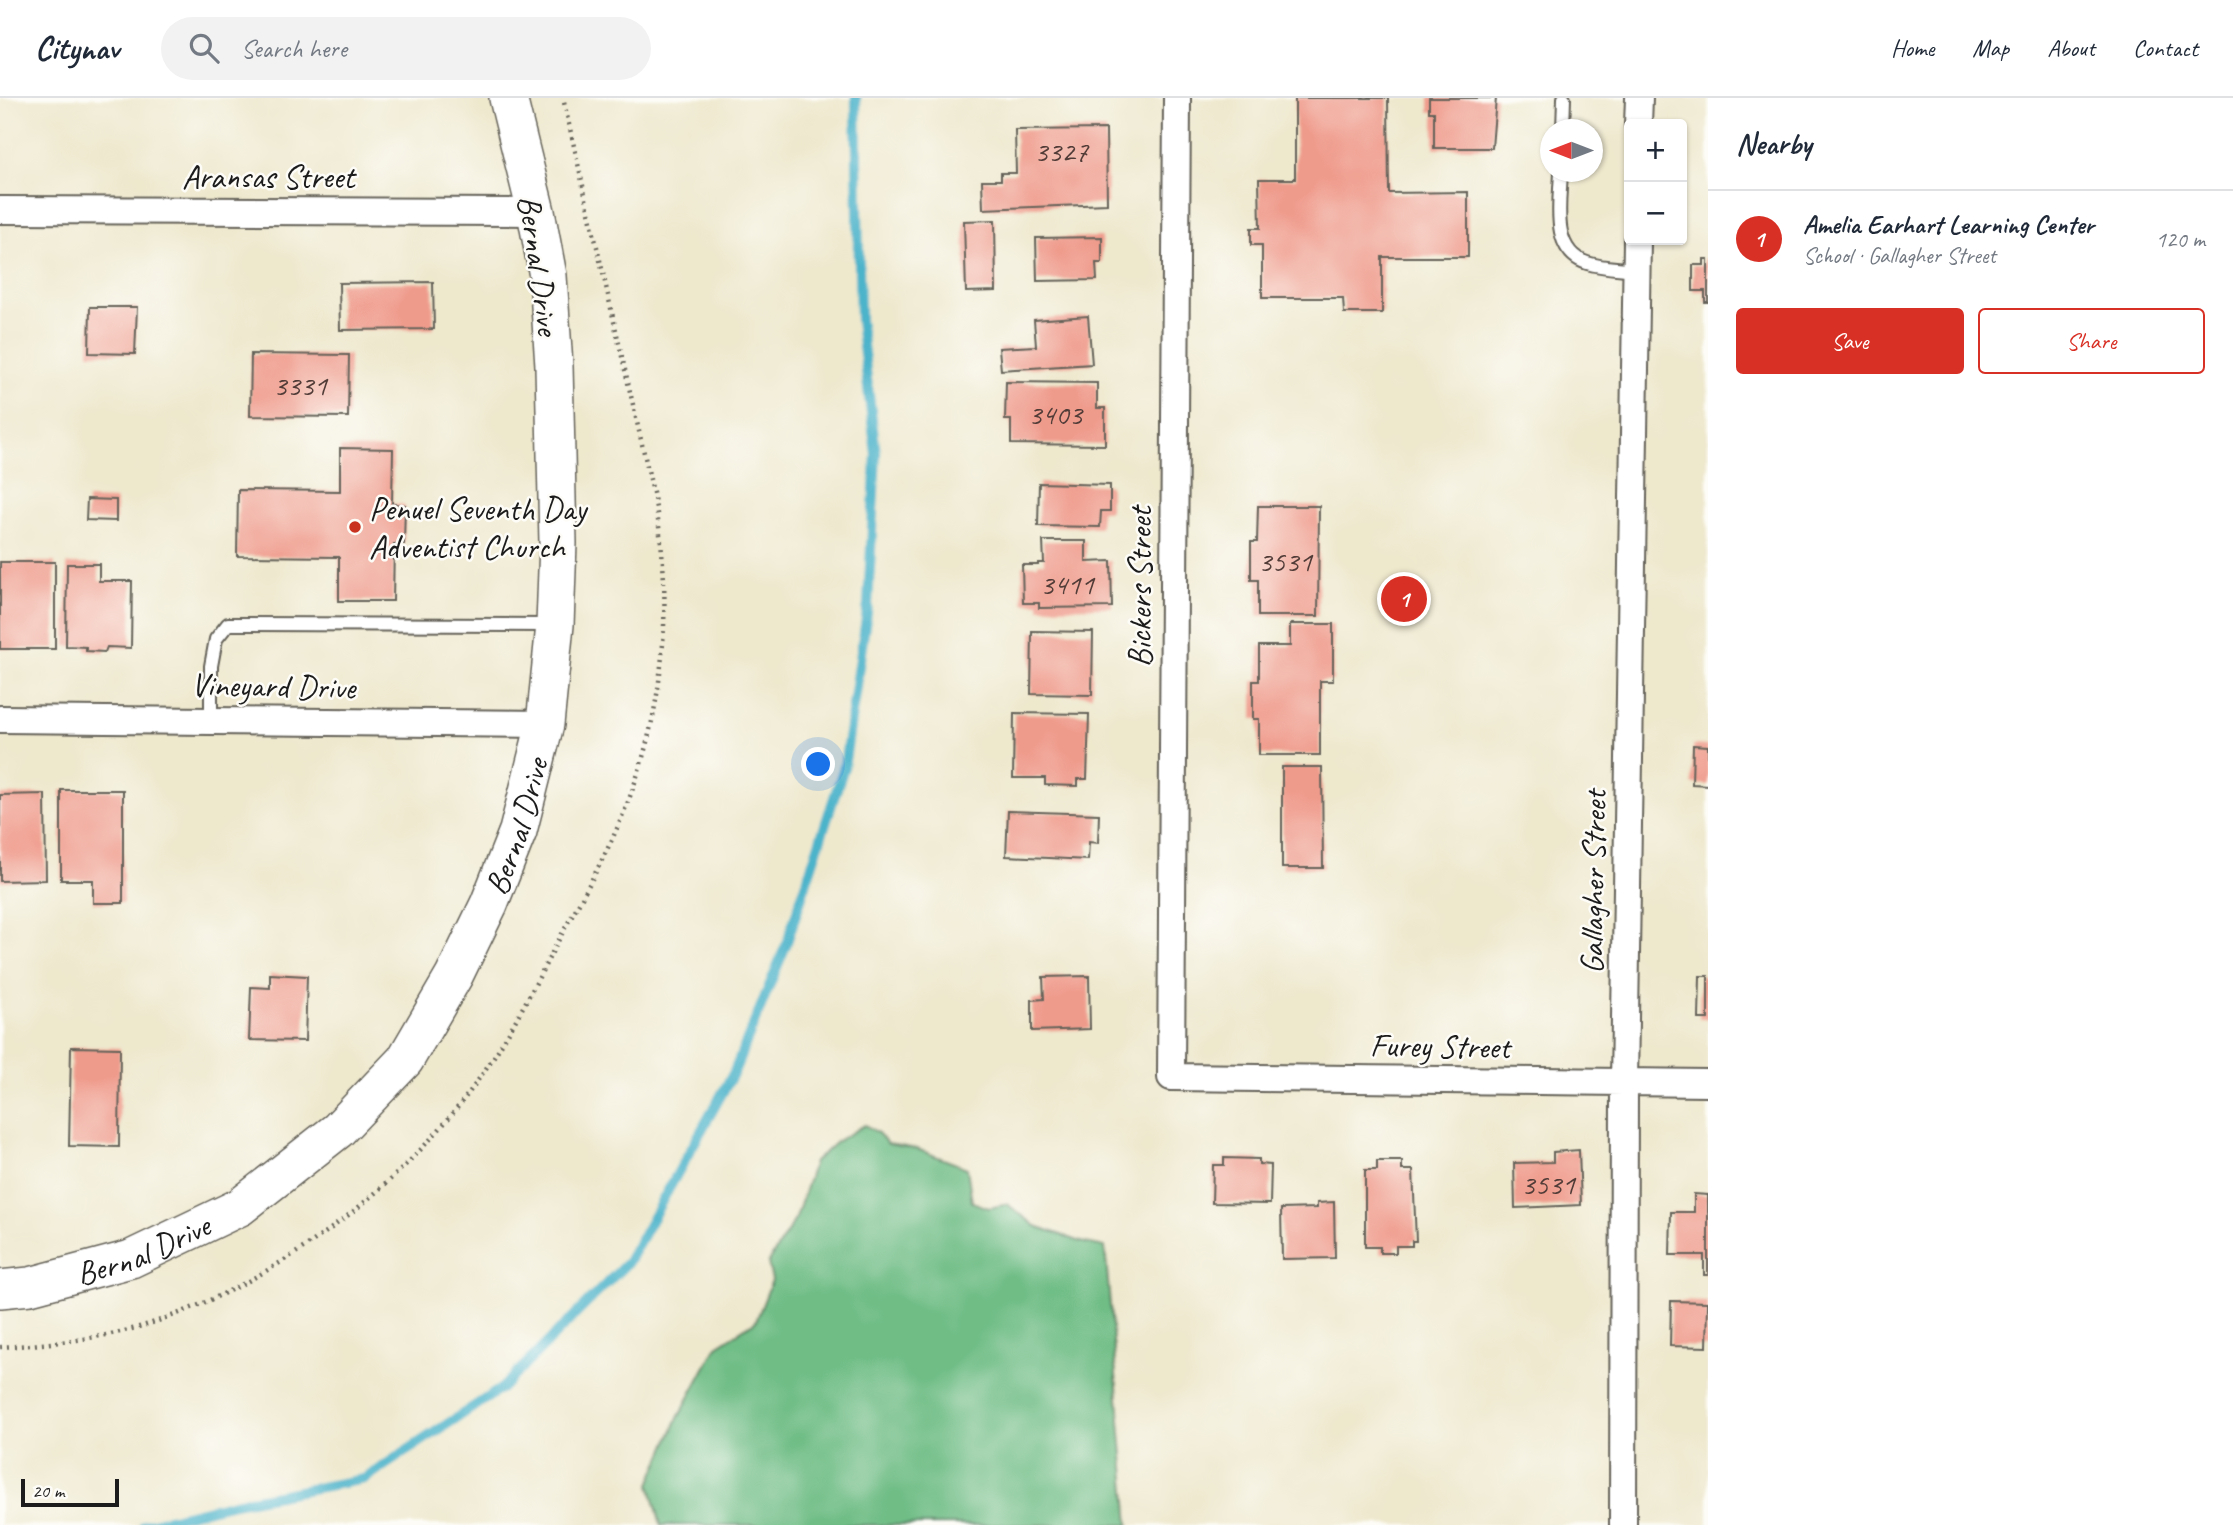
<!DOCTYPE html>
<html lang="en">
<head>
<meta charset="utf-8">
<style>
	body { margin:0; font-family:Caveat,sans-serif; background:#f2f2f3; color:#1f2937 }
	.controls { position:absolute; right:21px; top:21px; display:grid; overflow:hidden; border-radius:7px; box-shadow:0 2px 5px #0004 }
	.controls button { width:63px; height:63px; display:grid; place-items:center; padding:0; border:0; border-bottom:2px solid #e0e1e3; background:#fff; color:#1f2937; font:35px sans-serif }
	.compass { position:absolute; left:1540px; top:21px; width:63px; height:63px; border-radius:50%; background:#fff; box-shadow:0 2px 5px #0004; rotate:270deg }
	.scale { position:absolute; left:21px; bottom:18px; width:98px; box-sizing:border-box; padding-left:7px; border:4px solid #1c1c1c; border-top:0; font-size:19px; line-height:24px; white-space:nowrap; color:#1c1c1c; -webkit-text-stroke:5px #fdfcf7; paint-order:stroke }
	.you { position:absolute; left:819px; top:667px; width:24px; height:24px; margin:-18px; border:5px solid #fff; border-radius:50%; background:#1a73e8; box-shadow:0 0 0 10px #1a73e833 }
	.badge { display:grid; place-items:center; width:46px; height:46px; border-radius:50%; background:#d93025; color:#fff; font-size:23px; font-weight:700 }
	.pin { position:absolute; translate:-50% -50%; border:4px solid #fff; box-shadow:0 2px 7px #0006 }
	.list { margin:0; padding:0; list-style:none }
	h2 { display:flex; justify-content:space-between; align-items:center; height:91px; margin:0; padding:0 28px; font-size:30px }
	h2 small { font-size:23px; font-weight:400; color:#747a83 }
	.list li { display:grid; grid-template-columns:46px 1fr auto; gap:21px; align-items:center; box-sizing:border-box; height:98px; padding:0 28px; border-top:2px solid #e0e1e3 }
	.list b { display:block; font-size:26px; white-space:nowrap }
	.list p { margin:0; font-size:23px; white-space:nowrap; color:#747a83 }
	.list em { font-size:23px; font-style:normal; color:#747a83 }
	.actions { display:flex; gap:14px; padding:21px 28px }
	.actions a { flex:1; padding:16px 0; border:2px solid #d93025; border-radius:7px; text-align:center; font-size:24px; color:#d93025 }
	.actions .main { background:#d93025; color:#fff }
	.icon { flex:none; width:38px; height:38px; fill:none; stroke:currentColor; stroke-width:2; stroke-linecap:round; stroke-linejoin:round }
	.map { position:relative; flex:none; width:1708px; height:1427px; overflow:hidden }
	header { display:flex; align-items:center; gap:42px; box-sizing:border-box; height:98px; padding:0 35px; background:#fff; border-bottom:2px solid #e0e1e3 }
	header strong { font-size:33px }
	nav { display:flex; gap:38px; margin-inline-start:auto; font-size:24px }
	.search { width:490px; height:63px; background:#f2f2f3; display:flex; align-items:center; gap:18px; box-sizing:border-box; padding:0 24px; border-radius:38px; color:#747a83; font-size:26px }
	main { display:flex }
	aside { flex:1; background:#fff }
	.map>svg:first-child { display:block }
	.forest { fill:#6fbd86; stroke:#466c51; stroke-width:2 }
	.lines { fill:none; stroke-linecap:round; stroke-linejoin:round }
	.stream { stroke:#4bb3ca; stroke-width:10 }
	.building { fill:#ef9b8c }
	.lane-casing { stroke:#66635a; stroke-width:16 }
	.street-casing { stroke:#66635a; stroke-width:30 }
	.secondary-casing { stroke:#66635a; stroke-width:40 }
	.path { stroke:#66635a; stroke-width:4.5; stroke-dasharray:2 5; stroke-linecap:butt }
	.lane { stroke:#fff; stroke-width:12 }
	.street { stroke:#fff; stroke-width:26 }
	.secondary { stroke:#fff; stroke-width:37 }
	.poi-dot { fill:#c8321e; stroke:#fdfcf7; stroke-width:2.5 }
	.labels { text-anchor:middle; stroke-width:5; stroke-linejoin:round; paint-order:stroke }
	.number-label { font-size:30px; fill:#513c38 }
	.street-label { font-size:33px; fill:#1c1c1c; stroke:#fdfcf7 }
	.poi-label { font-size:33px; fill:#1c1c1c; stroke:#fdfcf7; text-anchor:start }
</style>
</head>
<body>
<header>
<strong>Citynav</strong>
<div class="search"><svg class="icon" aria-label="search" viewBox="0 0 24 24"><circle cx="10" cy="10" r="6"/><path d="M15 15l6 6"/></svg>Search here</div>
<nav><a>Home</a><a>Map</a><a>About</a><a>Contact</a></nav>
</header>
<main>
<div class="map">
<svg width="1708" height="1427" viewBox="0 0 1708 1427">
	<rect width="100%" height="100%" fill="#fdfcf7"/>
	<filter id="ink" filterUnits="userSpaceOnUse"><feTurbulence type="fractalNoise" baseFrequency=".0143" numOctaves="2"/><feDisplacementMap in="SourceGraphic" scale="14" xChannelSelector="R" yChannelSelector="G"/><feConvolveMatrix kernelMatrix="1 2 1 2 8 2 1 2 1" color-interpolation-filters="sRGB"/></filter>
	<filter id="wash" filterUnits="userSpaceOnUse"><feTurbulence type="fractalNoise" baseFrequency=".00686" numOctaves="4" result="noise"/><feDisplacementMap in="SourceGraphic" scale="28" xChannelSelector="R" yChannelSelector="G"/><feGaussianBlur stdDeviation="1.57" result="paint"/><feColorMatrix in="noise" values="0 0 0 0 0 0 0 0 0 0 0 0 0 0 0 0 0 1.4 0 .05"/><feComposite in="paint" operator="in"/></filter>
	<g filter="url(#wash)">
		<rect width="100%" height="100%" fill="#eee8cd"/>
		<!-- forest -->
		<path class="forest" d="M865,1027L878,1035L888,1046L917,1051L967,1070L972,1104L989,1110L1007,1106L1036,1128L1081,1144L1105,1149L1129,1427H661L650,1386L677,1322L717,1248L756,1223L772,1182L768,1165L796,1120L814,1064L836,1044Z"/>
		<g class="lines">
			<!-- stream -->
			<path class="stream" d="M144,1427L234,1405L364,1381L502,1290L628,1164L734,974L786,847L844,669L868,507L876,356L860,222L856,0"/>
		</g>
		<g id="blocks">
			<!-- building -->
			<path class="building" d="M1295,0H1388L1389,95L1468,94V159H1382V215H1344L1343,200H1262V147H1251V130H1260L1259,81H1295Z
				M1429,0H1496L1492,50H1434V14H1429Z
				M1106,31L1107,106L983,111L982,82H1001V75H1016L1015,32Z
				M995,122L996,193L966,194L964,123Z
				M1102,139V165H1096L1097,182L1037,183L1036,140Z
				M1704,161H1708V204H1705V193H1693V167H1704Z
				M433,184L434,231L340,232L339,185Z
				M90,209H137L135,256L89,255Z
				M1088,218L1092,266L1001,272L999,250L1036,248L1034,222Z
				M251,256L349,257L348,319L250,318Z
				M1006,284L1097,285V310H1105V347L1011,346V322H1005Z
				M340,350L393,351L392,406L405,407L404,446H394L393,503H339V459L237,458L238,392L340,393Z
				M1039,385L1110,387V413H1101L1100,429L1038,428Z
				M87,401L116,402V423L86,422Z
				M1258,408H1319L1318,518H1258V482H1251V444H1257Z
				M1043,443H1086V464L1111,463L1112,509L1039,510V505H1023L1022,467H1038V465H1044Z
				M0,464H55V551H0Z
				M67,466H99V483H132L131,550L107,549L105,554L86,553V549L66,548Z
				M1290,526H1333V583H1320V657H1259V621H1253V583H1259V548H1290Z
				M1032,533L1093,534L1092,597L1031,596Z
				M1014,615L1089,616L1087,681H1078V688L1045,687V680H1013Z
				M1693,647L1708,648V687L1692,686Z
				M1282,669H1322L1323,770H1282Z
				M61,692H123V805H93V782H61Z
				M45,696L46,782L0,783V697Z
				M1008,713L1099,716L1098,745L1089,744L1088,762L1006,758Z
				M270,876L307,878L305,943L249,942L251,889L270,890Z
				M1089,878L1090,931L1032,933V902L1044,901L1043,879Z
				M1700,878H1708V921H1699Z
				M71,949L120,950L119,1049L69,1048Z
				M1579,1052L1581,1107L1515,1110L1514,1065L1553,1064V1054Z
				M1224,1060L1259,1061V1066L1271,1067L1270,1106L1212,1105L1213,1067H1224Z
				M1377,1063H1402V1072H1413L1416,1143H1412V1148H1396V1155H1380V1149H1365V1072H1377Z
				M1694,1096L1708,1097V1177H1704V1157H1670L1671,1114H1694Z
				M1334,1104L1335,1160L1282,1161L1281,1111L1317,1110V1105Z
				M1671,1203L1708,1204L1707,1249L1670,1248Z"/>
		</g>
	</g>
	<g filter="url(#ink)">
		<use href="#blocks" fill-opacity="0" stroke="#66635a" stroke-width="2"/>
		<g class="lines">
			<!-- lane casing -->
			<g class="lane-casing">
				<path id="lane" d="M1563,32L1564,0
					M1561,74C1560,104 1550,153 1587,165C1602,170 1621,170 1636,172
					M211,621V568L216,541L228,526L551,527"/>
			</g>
			<!-- street casing -->
			<g class="street-casing">
				<path id="street" d="M1177,0L1171,979L1708,985
					M1638,26L1639,0
					M0,112L536,114
					M0,621L545,626
					M1623,1427L1624,985L1637,142"/>
			</g>
			<!-- secondary casing -->
			<g class="secondary-casing">
				<g id="secondary">
					<path id="s1" d="M0,1191L30,1188L131,1161L240,1109L338,1032L405,962L454,878L489,806L518,733L545,626L555,527L558,445L554,268L548,178L536,114L508,0"/>
				</g>
			</g>
			<!-- path -->
			<path class="path" d="M0,1249C52,1246 105,1241 155,1224C286,1179 413,1082 489,966C517,924 539,878 563,834C583,797 605,760 621,721C665,618 676,499 652,390L563,0"/>
			<!-- lane -->
			<use href="#lane" class="lane"/>
			<!-- street -->
			<use href="#street" class="street"/>
			<!-- secondary -->
			<use href="#secondary" class="secondary"/>
		</g>
	</g>
	<!-- markers -->
	<circle class="poi-dot" cx="355" cy="429" r="7"/>
	<g class="labels">
		<!-- number labels -->
		<g class="number-label">
			<text x="1061" y="63">3327</text>
			<text x="300" y="297">3331</text>
			<text x="1055" y="326">3403</text>
			<text x="1285" y="473">3531</text>
			<text x="1067" y="496">3411</text>
			<text x="1548" y="1096">3531</text>
		</g>
		<!-- street labels -->
		<g class="street-label">
			<text x="268" y="90">Aransas Street</text>
			<text transform="translate(540 167) rotate(82)" y="12">Bernal Drive</text>
			<text transform="translate(1139 489) rotate(-90)" y="12">Bickers Street</text>
			<text transform="translate(273 587) rotate(1)" y="12">Vineyard Drive</text>
			<text dy="12" stroke="none"><textPath href="#s1" startOffset="737">Bernal Drive</textPath></text>
			<text transform="translate(1592 784) rotate(-89)" y="12">Gallagher Street</text>
			<text transform="translate(1440 947) rotate(1)" y="12">Furey Street</text>
			<text dy="12" stroke="none"><textPath href="#s1" startOffset="149">Bernal Drive</textPath></text>
		</g>
		<!-- poi labels -->
		<g class="poi-label">
			<text x="369" y="422">Penuel Seventh Day<tspan x="369" dy="38">Adventist Church</tspan></text>
		</g>
	</g>
</svg>
<div class="controls">
<button>+</button>
<button>−</button>
</div>
<svg class="compass" viewBox="-18 -18 36 36"><path d="M0-13l5 13h-10z" fill="#e53935"/><path d="M0 13l5-13h-10z" fill="#747a83"/></svg>
<div class="scale">20 m</div>
<div class="you"></div>
<div class="pin badge" style="left:1404px;top:501px">1</div>
</div>
<aside>
<h2>Nearby<small></small></h2>
<ul class="list">
<li><span class="badge">1</span><div><b>Amelia Earhart Learning Center</b><p>School · Gallagher Street</p></div><em>120 m</em></li>
</ul>
<div class="actions"><a class="main">Save</a><a>Share</a></div>
</aside>
</main>
</body>
</html>
